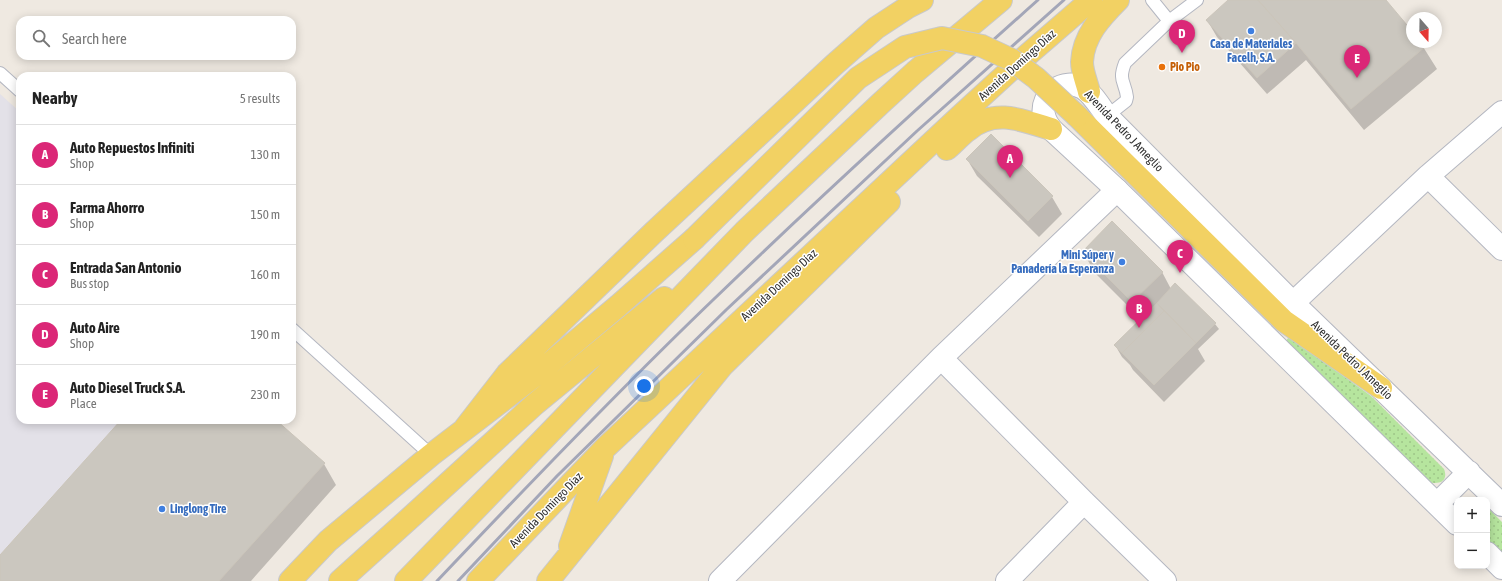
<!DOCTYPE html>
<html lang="en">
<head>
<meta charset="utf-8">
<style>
	body { margin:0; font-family:"Asap Condensed",sans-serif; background:#f6f6f6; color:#222 }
	.controls { position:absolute; right:12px; bottom:12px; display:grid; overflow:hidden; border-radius:8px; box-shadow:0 2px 10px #0003 }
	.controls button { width:36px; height:36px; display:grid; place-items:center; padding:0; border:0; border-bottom:1px solid #e0e0e0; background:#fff; color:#222; font:20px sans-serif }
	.compass { position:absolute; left:1406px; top:12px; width:36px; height:36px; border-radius:50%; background:#fff; box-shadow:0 2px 10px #0003; rotate:160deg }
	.you { position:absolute; left:644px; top:386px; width:14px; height:14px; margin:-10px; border:3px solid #fff; border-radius:50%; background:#1a73e8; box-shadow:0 0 0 6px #1a73e833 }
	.badge { display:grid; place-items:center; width:26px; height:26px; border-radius:50%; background:#db2777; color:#fff; font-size:13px; font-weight:700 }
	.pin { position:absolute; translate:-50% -33px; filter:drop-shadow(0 1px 2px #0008) }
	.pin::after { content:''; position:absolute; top:21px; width:14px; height:12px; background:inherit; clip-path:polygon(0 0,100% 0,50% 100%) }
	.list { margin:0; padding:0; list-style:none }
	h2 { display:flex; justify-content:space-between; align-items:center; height:52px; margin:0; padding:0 16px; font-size:17px }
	h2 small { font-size:13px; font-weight:400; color:#767676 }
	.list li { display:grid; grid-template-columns:26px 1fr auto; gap:12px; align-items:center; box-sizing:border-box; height:60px; padding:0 16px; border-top:1px solid #e0e0e0 }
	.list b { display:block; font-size:15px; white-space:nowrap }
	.list p { margin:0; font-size:13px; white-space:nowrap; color:#767676 }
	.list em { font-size:13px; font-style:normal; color:#767676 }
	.icon { flex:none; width:22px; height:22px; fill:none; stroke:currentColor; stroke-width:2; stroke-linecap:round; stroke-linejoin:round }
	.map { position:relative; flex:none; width:1502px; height:581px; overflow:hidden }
	.search { position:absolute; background:#fff; box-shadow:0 2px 10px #0003; left:16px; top:16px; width:280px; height:44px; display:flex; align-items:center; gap:10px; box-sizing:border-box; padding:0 14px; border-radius:12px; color:#767676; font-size:15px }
	.panel { position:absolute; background:#fff; box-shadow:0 2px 10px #0003; left:16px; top:72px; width:280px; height:352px; border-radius:12px }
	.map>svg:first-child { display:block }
	.industrial { fill:#e3e1e8 }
	.grass { fill:url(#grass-dots) }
	.shadow { fill:#0003 }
	.building { fill:#cbc7bf; stroke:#cbc5ba }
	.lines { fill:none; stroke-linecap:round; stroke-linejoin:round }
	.lane-casing { stroke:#b4b7c1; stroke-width:14 }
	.street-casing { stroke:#b4b7c1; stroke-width:24 }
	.secondary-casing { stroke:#b4b7c1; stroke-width:24 }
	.primary-casing { stroke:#c9c9c9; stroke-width:24 }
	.lane { stroke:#fff; stroke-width:12 }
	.street { stroke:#fff; stroke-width:22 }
	.secondary { stroke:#fff; stroke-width:22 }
	.primary { stroke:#f2d163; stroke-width:22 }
	.rail { stroke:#a3a6b8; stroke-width:3 }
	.primary-bridge-casing { stroke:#c9c9c9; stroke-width:24; stroke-linecap:butt }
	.primary-bridge { stroke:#f2d163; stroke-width:22 }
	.shop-dot { fill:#3f7fe0; stroke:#fff; stroke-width:1.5 }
	.food-dot { fill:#e8710a; stroke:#fff; stroke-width:1.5 }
	.labels { text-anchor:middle; stroke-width:3; stroke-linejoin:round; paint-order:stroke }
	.shop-label { font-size:12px; font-weight:bold; fill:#366cbe; stroke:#fff }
	.street-label { font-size:12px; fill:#2e2e2e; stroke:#fff }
	.food-label { font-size:12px; font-weight:bold; fill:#c56008; stroke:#fff; text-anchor:start }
</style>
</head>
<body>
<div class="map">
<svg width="1502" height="581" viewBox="0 0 1502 581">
	<defs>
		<pattern id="grass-dots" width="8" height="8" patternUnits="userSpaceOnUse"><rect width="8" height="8" fill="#b6e59e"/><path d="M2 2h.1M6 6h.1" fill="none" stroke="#9dc588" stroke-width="1.8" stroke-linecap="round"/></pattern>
	</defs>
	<rect width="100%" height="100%" fill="#efe9e1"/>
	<!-- industrial -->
	<path class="industrial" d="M0,94L20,112V420H123L0,555Z"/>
	<!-- grass -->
	<path class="grass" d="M1288,338L1292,339L1371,396L1444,469C1449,482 1438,485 1428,482L1285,343Z
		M1487,507L1502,522V554L1487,539Z"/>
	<!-- shadow -->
	<path class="shadow" d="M1230,0H1384L1412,32V42H1420L1437,69L1364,130L1306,60L1267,94L1217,37L1207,20Z
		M991,136L1052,197L1062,214L1039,237L977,176L967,159Z
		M1083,252L1162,272L1171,289L1215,324L1219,329L1198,349L1205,361L1164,402L1133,370L1130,365L1122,357L1115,345L1141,319L1095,273Z
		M122,420H274L324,464L336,485L251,581H0V556Z"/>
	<!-- building -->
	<path class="building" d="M1228,0H1258L1296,43L1257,78L1206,20Z
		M1258,0H1386L1412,31V42H1421L1425,47L1351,109L1296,43Z
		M991,134L1053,196L1028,221L966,159Z
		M1112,221L1163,272L1132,302L1082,252Z
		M1175,283L1216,323L1196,343L1157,303Z
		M1157,303L1164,311L1122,353L1114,345Z
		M1164,311L1196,343L1154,385L1122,353Z
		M121,420H276L325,463L219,581H0V555Z"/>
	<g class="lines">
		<!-- lane casing -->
		<g class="lane-casing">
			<path id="lane" d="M1152,0L1169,21
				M0,73L20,91
				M1107,116L1126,101L1127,97C1125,81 1118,81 1125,63L1169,21L1197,0
				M292,329L431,455"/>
		</g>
		<!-- street casing -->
		<g class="street-casing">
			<path id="street" d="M1428,176L1502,249
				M1293,303L1428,176L1502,112
				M941,358L1084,502L1165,581
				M720,581L941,358L1117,190
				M1007,581L1084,502"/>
		</g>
		<!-- secondary casing -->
		<g class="secondary-casing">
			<path id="secondary" d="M1437,504L1469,472
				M1457,524L1117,190L1051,129C1048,125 1045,120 1044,115C1040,94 1064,77 1083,88C1093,94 1100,107 1107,116L1293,303L1502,505
				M1487,553L1502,568"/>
		</g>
		<!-- primary casing -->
		<g class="primary-casing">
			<path id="primary" d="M1089,92C1087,83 1082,72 1082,62C1083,36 1101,17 1118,0
				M1077,116L1284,321L1381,388
				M947,149C954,143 960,136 968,130C994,108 1022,120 1051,129
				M465,428L507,374L654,232L835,64L876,28L908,7L922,0
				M570,546L602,456
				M290,581L328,541L431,455L537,374L618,306L694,239
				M340,581L421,508L535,404L664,298
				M406,581L745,231L881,103L915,72L1001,0
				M478,581L605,448L958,118L1017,64L1091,0
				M548,581L722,366L889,202"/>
		</g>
		<!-- lane -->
		<use href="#lane" class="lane"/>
		<!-- street -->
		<use href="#street" class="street"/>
		<!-- secondary -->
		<use href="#secondary" class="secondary"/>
		<!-- primary -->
		<use href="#primary" class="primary"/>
		<!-- rail -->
		<path class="rail" d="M437,581C528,485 619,390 714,299C820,197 928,98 1038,0
			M458,581L557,476L726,310L917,131L1064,0"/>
		<!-- primary-bridge casing -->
		<g class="primary-bridge-casing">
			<path id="primary-bridge" d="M694,239L858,78L905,47L942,38L982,46L1012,60L1036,78L1077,116"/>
		</g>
		<!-- primary-bridge -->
		<use href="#primary-bridge" class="primary-bridge"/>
	</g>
	<!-- markers -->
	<g class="shop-dot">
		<circle cx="1251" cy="31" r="4"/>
		<circle cx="1122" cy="262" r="4"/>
		<circle cx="162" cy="509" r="4"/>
	</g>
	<circle class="food-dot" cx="1162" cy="67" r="4"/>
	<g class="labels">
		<!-- shop labels -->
		<g class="shop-label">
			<text x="1251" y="48">Casa de Materiales<tspan x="1251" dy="14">Facelh, S.A.</tspan></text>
			<text x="1114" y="259" text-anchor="end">Mini Súper y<tspan x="1114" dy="14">Panadería la Esperanza</tspan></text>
			<text x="170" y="513" text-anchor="start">Linglong Tire</text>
		</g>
		<!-- street labels -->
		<g class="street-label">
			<text transform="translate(1017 65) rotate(-42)" y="4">Avenida Domingo Díaz</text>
			<text transform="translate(1124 131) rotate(46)" y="4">Avenida Pedro J Ameglio</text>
			<text transform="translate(779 285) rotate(-43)" y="4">Avenida Domingo Díaz</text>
			<text transform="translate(1352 360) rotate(44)" y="4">Avenida Pedro J Ameglio</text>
			<text transform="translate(546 510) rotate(-46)" y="4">Avenida Domingo Díaz</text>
		</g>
		<!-- food labels -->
		<g class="food-label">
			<text x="1170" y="71">Pio Pio</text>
		</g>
	</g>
</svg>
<div class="controls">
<button>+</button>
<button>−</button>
</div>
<svg class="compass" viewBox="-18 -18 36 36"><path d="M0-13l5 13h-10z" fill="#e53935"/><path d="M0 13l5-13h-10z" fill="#767676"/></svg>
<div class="you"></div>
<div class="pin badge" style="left:1010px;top:178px">A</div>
<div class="pin badge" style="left:1139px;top:328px">B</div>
<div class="pin badge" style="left:1180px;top:273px">C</div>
<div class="pin badge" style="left:1182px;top:53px">D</div>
<div class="pin badge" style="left:1357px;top:78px">E</div>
<div class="search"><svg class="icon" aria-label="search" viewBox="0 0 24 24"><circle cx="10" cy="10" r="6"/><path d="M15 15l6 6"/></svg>Search here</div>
<section class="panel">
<h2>Nearby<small>5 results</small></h2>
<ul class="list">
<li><span class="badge">A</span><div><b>Auto Repuestos Infiniti</b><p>Shop</p></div><em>130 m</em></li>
<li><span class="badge">B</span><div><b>Farma Ahorro</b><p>Shop</p></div><em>150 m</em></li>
<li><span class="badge">C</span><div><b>Entrada San Antonio</b><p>Bus stop</p></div><em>160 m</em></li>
<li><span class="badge">D</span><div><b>Auto Aire</b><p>Shop</p></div><em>190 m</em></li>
<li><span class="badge">E</span><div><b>Auto Diesel Truck S.A.</b><p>Place</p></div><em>230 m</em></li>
</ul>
</section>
</div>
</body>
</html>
